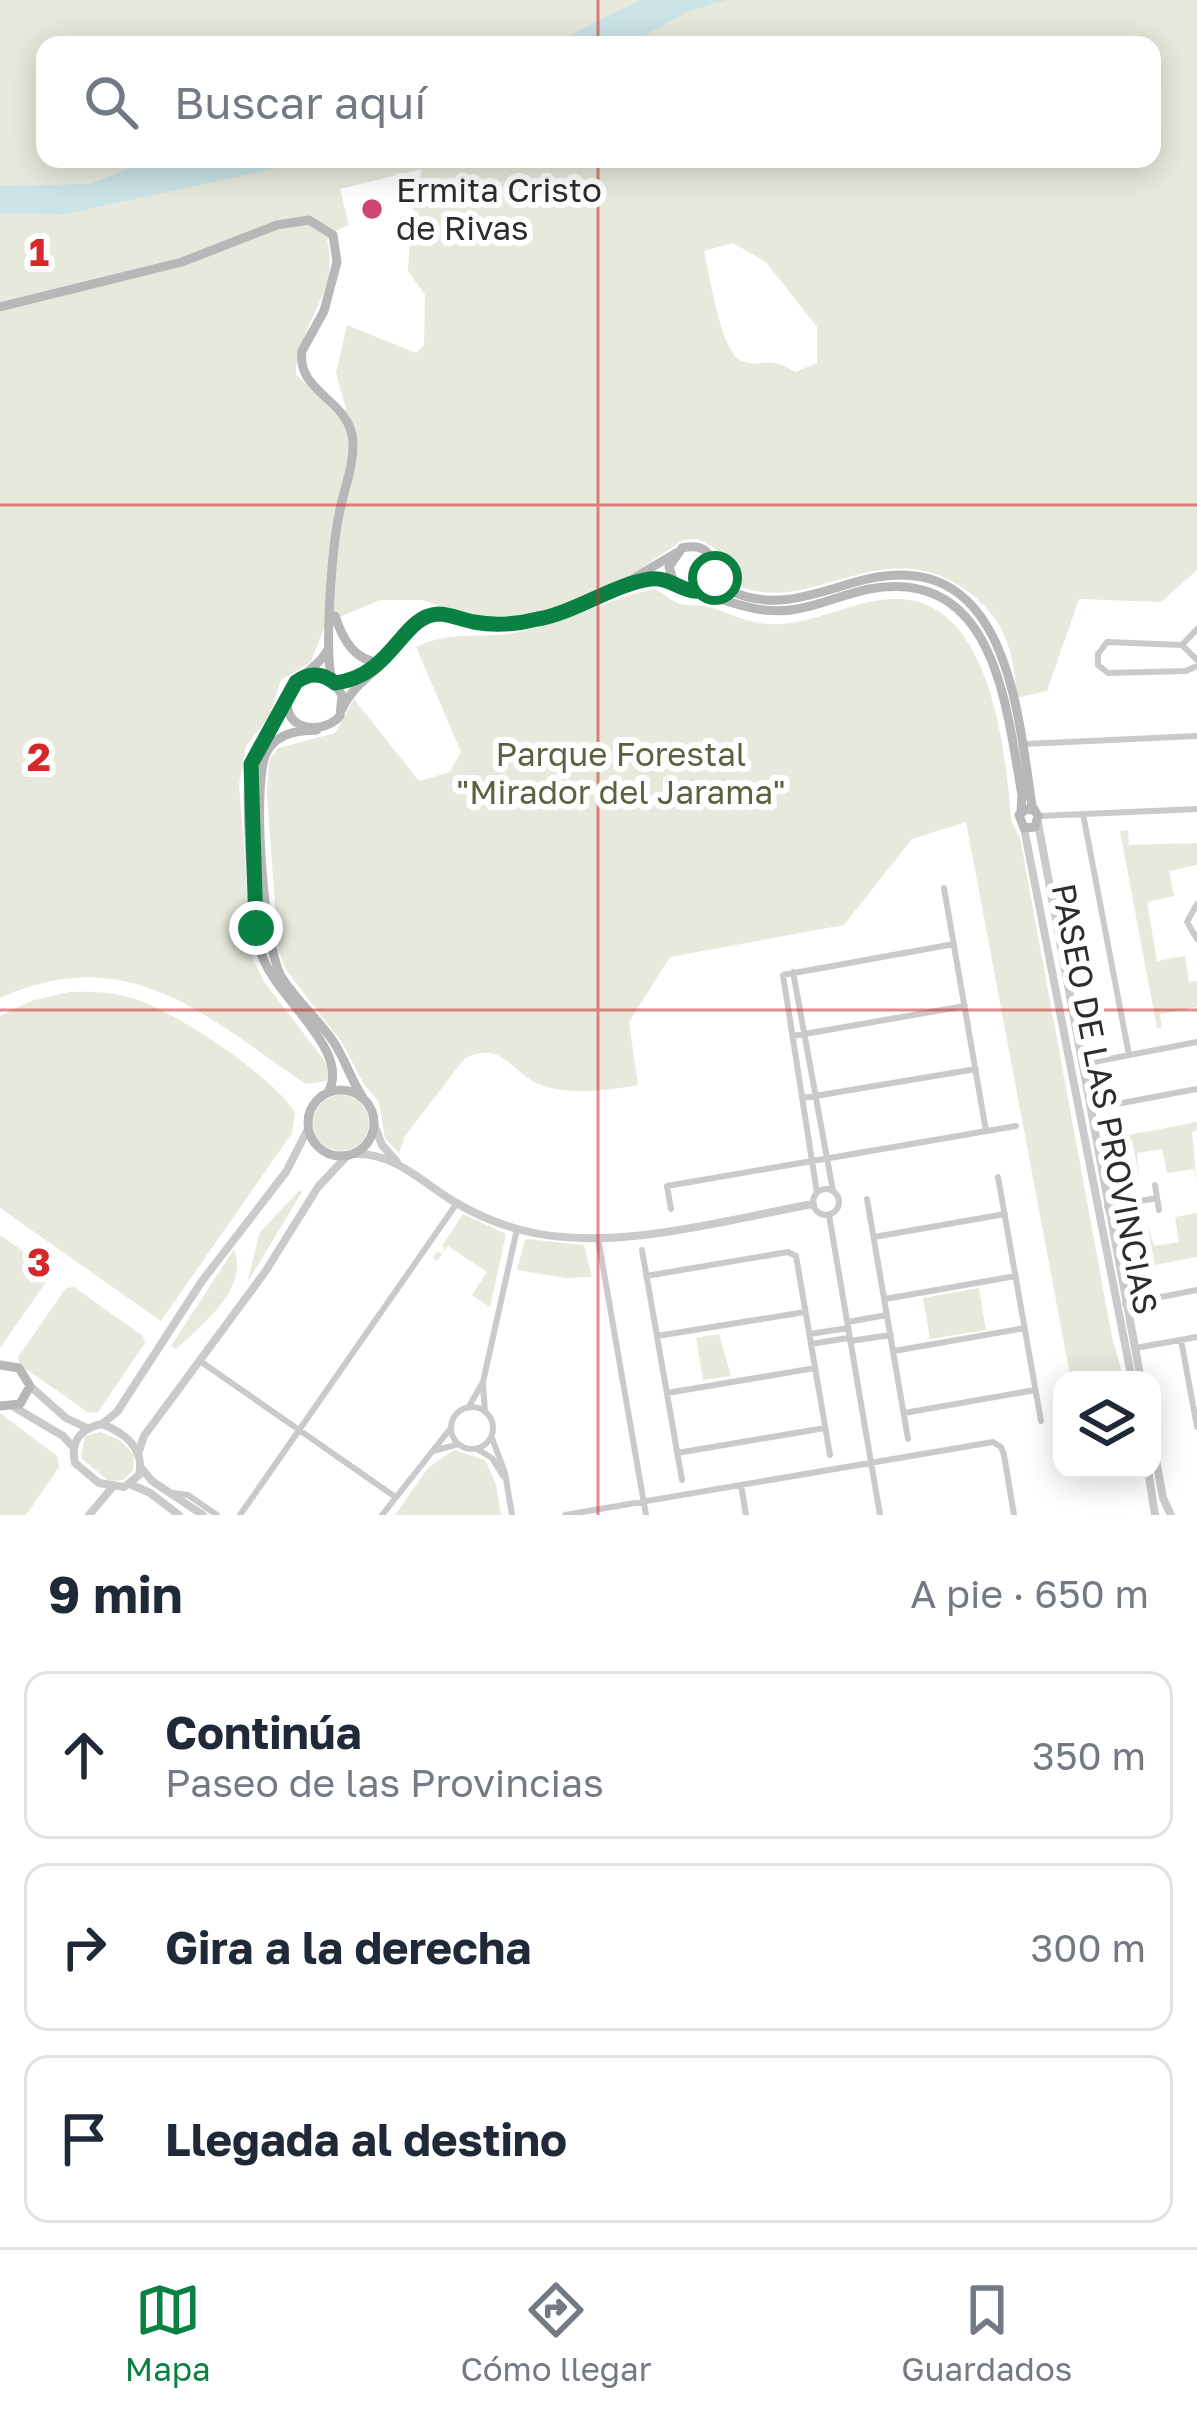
<!DOCTYPE html>
<html lang="es">
<head>
<meta charset="utf-8">
<style>
	body { margin:0; font-family:"Golos Text",sans-serif; background:#f2f2f3; color:#1f2937 }
	.controls { position:absolute; right:36px; bottom:36px; display:grid; overflow:hidden; border-radius:24px; box-shadow:0 6px 30px #0003 }
	.controls button { width:108px; height:108px; display:grid; place-items:center; padding:0; border:0; border-bottom:3px solid #e0e1e3; background:#fff; color:#1f2937; font:60px sans-serif }
	.stop { position:absolute; width:36px; height:36px; margin:-27px; border:9px solid #0b8043; border-radius:50%; background:#fff }
	.stop.end { background:#0b8043; border-color:#fff; box-shadow:0 3px 12px #0008 }
	.list { margin:0; padding:0; list-style:none }
	h2 { display:flex; justify-content:space-between; align-items:center; height:156px; margin:0; padding:0 48px; font-size:51px }
	h2 small { font-size:39px; font-weight:400; color:#747a83 }
	.list li { display:grid; grid-template-columns:78px 1fr auto; gap:36px; align-items:center; box-sizing:border-box; height:168px; margin:0 24px 24px; padding:0 24px; border:3px solid #e0e1e3; border-radius:24px }
	.list b { display:block; font-size:45px; white-space:nowrap }
	.list p { margin:0; font-size:39px; white-space:nowrap; color:#747a83 }
	.list em { font-size:39px; font-style:normal; color:#747a83 }
	.icon { flex:none; width:66px; height:66px; fill:none; stroke:currentColor; stroke-width:2; stroke-linecap:round; stroke-linejoin:round }
	.map { position:relative; flex:none; width:1197px; height:1515px; overflow:hidden }
	.search { position:absolute; background:#fff; box-shadow:0 6px 30px #0003; left:36px; right:36px; top:36px; height:132px; display:flex; align-items:center; gap:30px; box-sizing:border-box; padding:0 42px; border-radius:24px; color:#747a83; font-size:45px }
	.sheet { height:732px; background:#fff }
	nav { display:flex; justify-content:space-around; align-items:center; box-sizing:border-box; height:168px; border-top:3px solid #e0e1e3; background:#fff; font-size:33px; color:#747a83 }
	nav a { display:grid; justify-items:center; gap:6px }
	nav .on { color:#0b8043 }
	.map>svg:first-child { display:block }
	.green { fill:#e7e9dc; fill-rule:evenodd }
	.water { fill:#cbe4e7 }
	.lines { fill:none; stroke-linecap:round; stroke-linejoin:round }
	.minor { stroke:#cacaca; stroke-width:6 }
	.tertiary { stroke:#cacaca; stroke-width:8 }
	.secondary { stroke:#b7b7b7; stroke-width:9 }
	.route { stroke:#0b8043; stroke-width:15 }
	.grid { fill:none; stroke:#d62828; stroke-width:3; stroke-opacity:0.55 }
	.poi-dot { fill:#d04475; stroke:#fff; stroke-width:4.5 }
	.labels { text-anchor:middle; stroke-width:12; stroke-linejoin:round; paint-order:stroke }
	.poi-label { font-size:33px; fill:#2d2d2d; stroke:#fff; text-anchor:start }
	.park-label { font-size:33px; fill:#5a6340; stroke:#fff }
	.street-label { font-size:33px; fill:#2d2d2d; stroke:#fff }
	.grid-label { font-size:39px; text-anchor:middle; font-weight:bold; fill:#d62828; stroke:#fff; stroke-width:12; stroke-linejoin:round; paint-order:stroke }
</style>
</head>
<body>
<div class="map">
<svg width="1197" height="1515" viewBox="0 0 1197 1515">
	<rect width="100%" height="100%" fill="#fff"/>
	<!-- green -->
	<path class="green" d="M0,0H1197V570L1161,602L1079,599L1047,691L1016,698C1015,659 1008,626 977,599C886,520 809,625 731,582L716,549L698,539L683,540L614,587L528,617L501,620L471,617L422,600H380L326,623L311,662L281,680L269,717L246,746L239,785L253,960L265,983L324,1060L330,1073L326,1081L306,1084C204,1015 128,940 0,998ZM45,45H1152V159H45ZM422,169L411,217L408,271L425,295L424,345L416,353L347,325L336,373L346,409L338,417L296,374C297,326 341,290 327,240L339,229L349,225L340,189ZM733,243L766,262L817,327V363L795,372C766,353 761,370 740,360C721,351 709,273 704,251Z
		M655,589C663,593 670,600 678,603C686,607 697,604 705,606C727,612 744,622 767,624C810,627 851,600 893,599C990,595 1006,749 1011,820L1020,838L1112,1337L1124,1380H1071L966,822L912,839L844,925L670,957L629,1022L638,1085C608,1090 571,1096 541,1085C510,1073 504,1040 465,1058L405,1136L399,1153L385,1138L379,1102L363,1083L343,1044L286,970L278,949L267,792L269,761L278,748L335,733L354,699L419,781L450,772L461,752L416,647C450,630 483,639 519,632C566,623 611,597 655,589Z
		M1128,830L1129,845L1197,843V865L1169,871L1174,896L1147,902L1157,961L1185,956L1189,982L1197,981V1007L1160,1014L1162,1027L1157,1028L1120,831Z
		M69,992C92,991 113,992 135,999C174,1011 275,1077 295,1113L292,1133L161,1321L0,1208V1016L31,1001Z
		M313 1123a28 28 0 1 1 56 0a28 28 0 1 1-56 0Z
		M1197,1122V1130L1192,1132L1197,1185L1194,1169L1167,1173L1162,1149L1137,1153L1139,1178L1132,1140L1113,1143L1112,1138Z
		M300,1190L302,1192L247,1283L260,1232Z
		M1197,1213V1257L1128,1270L1127,1266L1154,1261L1147,1222L1154,1246L1179,1242L1175,1217Z
		M463,1214L506,1234L490,1307L472,1295L487,1272L448,1246L437,1261L433,1258L437,1252L442,1253L445,1248L442,1246Z
		M0,1235L53,1272L0,1348Z
		M528,1239L584,1245L592,1277L566,1278L517,1270L525,1240Z
		M234,1249C250,1288 201,1326 176,1349L171,1346Z
		M74,1287L143,1336L145,1343L98,1412L89,1413L20,1365L18,1357L66,1288Z
		M979,1288L986,1330L930,1339L923,1298Z
		M719,1334L731,1376L703,1380L696,1338Z
		M0,1413L57,1456L59,1467L26,1515H0Z
		M101,1432L121,1441L134,1455L133,1470L123,1480L109,1481L81,1458L85,1436Z
		M454,1450L485,1460L496,1484L501,1515H395L428,1468Z"/>
	<!-- water -->
	<path class="water" d="M641,0H727L688,11L629,45H559C587,22 610,17 641,0Z
		M153,159H320L65,214L0,213V186L90,184Z"/>
	<g class="lines">
		<!-- minor -->
		<path class="minor" d="M1182,645L1107,642L1098,654V665L1108,673L1186,671L1197,666
			M1182,645L1197,629
			M1182,645L1197,660
			M1025,744L1197,736
			M1083,814L1129,1055
			M1039,816L1197,809
			M944,888L986,1131
			M1197,904L1187,922L1197,939
			M793,972L833,1191
			M793,1036L965,1006
			M1083,1064L1197,1042
			M803,1098L976,1069
			M1090,1109L1197,1089
			M998,1177L1041,1421
			M1155,1185L1159,1210
			M813 1202a13 13 0 1 1 26 0a13 13 0 1 1-26 0Z
			M817,1193L783,975L954,944
			M867,1199L908,1439
			M1107,1207L1157,1198
			M671,1209L667,1186L1016,1126
			M829,1215L880,1515
			M874,1237L1005,1214
			M598,1238L646,1515
			M642,1250L682,1480
			M646,1276L788,1252L796,1256L830,1455
			M885,1299L1016,1276
			M1125,1304L1197,1290
			M847,1322L887,1315
			M810,1334L848,1328
			M657,1336L805,1312
			M1181,1340L1197,1427
			M850,1341L891,1335
			M811,1344L848,1338
			M1135,1348L1197,1337
			M894,1351L1025,1328
			M200,1361L394,1496
			M483,1385L485,1412
			M667,1393L815,1368
			M451 1428a21 21 0 1 1 42 0a21 21 0 1 1-42 0Z
			M468,1408L483,1382L517,1229
			M904,1413L1035,1390
			M492,1438L505,1473L512,1515
			M477,1449L492,1458L503,1476
			M433,1451L459,1444
			M677,1453L825,1428
			M741,1485L746,1515
			M173,1493L188,1495L217,1515
			M240,1515L457,1203
			M382,1515L450,1429
			M565,1515L993,1442L1001,1447L1004,1455L1014,1515"/>
		<!-- tertiary -->
		<path class="tertiary" d="M1038,823L1141,1380
			M1024,828L1132,1380
			M374,1124L382,1145L397,1162
			M355,1154C393,1152 422,1182 453,1201C473,1213 498,1224 521,1230C610,1254 724,1220 813,1204
			M30,1386L66,1418L87,1428
			M14,1407L63,1436L74,1448
			M102,1424L117,1412L202,1281L286,1172L308,1129
			M102,1424C125,1433 145,1449 139,1475L124,1487L99,1483L75,1463C70,1441 81,1428 102,1424Z
			M1152,1437L1163,1498L1171,1515
			M138,1454L144,1436L265,1272L318,1187L346,1157
			M142,1469L152,1481L203,1515
			M1148,1470L1155,1515
			M130,1484L150,1493L179,1515
			M89,1515L111,1489"/>
		<!-- secondary -->
		<path class="secondary" d="M0,307L182,262L277,225L309,220L333,235L337,262L324,311L302,351C296,393 351,400 353,442C354,467 343,491 339,515C332,547 324,652 332,680
			M717,572L705,589L692,593L674,583L669,567L682,548C716,540 711,569 727,589C768,611 810,596 852,583C1005,536 1017,704 1032,806L1038,816L1035,827L1024,828L1019,815L1026,809L1033,810
			M629,581L676,553
			M699,592C732,602 762,616 797,609C822,605 844,594 869,589C996,566 1006,707 1022,795L1021,811
			M335,616C343,640 354,661 382,663
			M308,675L332,680L342,695L340,716C321,737 279,729 289,695C294,676 318,669 327,651
			M288,699C278,722 257,740 251,763C244,792 252,930 263,958C278,999 352,1052 328,1092
			M342,709C354,683 374,675 391,654C400,641 408,627 422,620C443,608 464,622 486,624C504,626 524,623 541,619C580,610 638,570 674,583
			M317,730C298,731 279,732 268,750C250,776 264,947 281,976C295,999 317,1018 333,1041C345,1059 351,1080 363,1098
			M308 1123a33 33 0 1 1 66 0a33 33 0 1 1-66 0Z
			M0,1365L19,1368L30,1386L20,1404L0,1406"/>
	</g>
	<g class="lines">
		<!-- route -->
		<path class="route" d="M256,928L251,764L296,682C310,672 322,673 335,683C393,676 401,616 438,614C450,614 463,620 474,622C495,626 518,624 538,619C576,612 615,584 650,579C677,575 693,609 715,578"/>
	</g>
	<!-- grid -->
	<path class="grid" d="M598,0V45M598,159V1515M0,505H1197M0,1010H1197"/>
	<!-- markers -->
	<circle class="poi-dot" cx="372" cy="209" r="12"/>
	<g class="labels">
		<!-- poi labels -->
		<g class="poi-label">
			<text x="396" y="202">Ermita Cristo<tspan x="396" dy="38">de Rivas</tspan></text>
		</g>
		<!-- park labels -->
		<g class="park-label">
			<text x="621" y="766">Parque Forestal<tspan x="621" dy="38">"Mirador del Jarama"</tspan></text>
		</g>
		<!-- street labels -->
		<g class="street-label">
			<text transform="translate(1105 1099) rotate(79)" y="12">PASEO DE LAS PROVINCIAS</text>
		</g>
	</g>
	<g class="grid-label">
		<text x="39" y="266">1</text>
		<text x="39" y="771">2</text>
		<text x="39" y="1276">3</text>
	</g>
</svg>
<div class="controls">
<button><svg class="icon" aria-label="layers" viewBox="0 0 24 24"><path d="M12 4l9 5-9 5-9-5zM3 14l9 5 9-5"/></svg></button>
</div>
<div class="stop" style="left:715px;top:578px"></div>
<div class="stop end" style="left:256px;top:928px"></div>
<div class="search"><svg class="icon" aria-label="search" viewBox="0 0 24 24"><circle cx="10" cy="10" r="6"/><path d="M15 15l6 6"/></svg>Buscar aquí</div>
</div>
<section class="sheet">
<h2>9 min<small>A pie · 650 m</small></h2>
<ul class="list">
<li><svg class="icon" aria-label="ahead" viewBox="0 0 24 24"><path d="M12 20V5M6 11l6-6 6 6"/></svg><div><b>Continúa</b><p>Paseo de las Provincias</p></div><em>350 m</em></li>
<li><svg class="icon" aria-label="right" viewBox="0 0 24 24"><path d="M7 20v-9h11M14 6l5 5-5 5"/></svg><div><b>Gira a la derecha</b></div><em>300 m</em></li>
<li><svg class="icon" aria-label="arrive" viewBox="0 0 24 24"><path d="M6 21V4h12l-3 4 3 4H6"/></svg><div><b>Llegada al destino</b></div></li>
</ul>
</section>
<nav>
<a class="on"><svg class="icon" aria-label="map" viewBox="0 0 24 24"><path d="M3 6l6-2 6 2 6-2v14l-6 2-6-2-6 2zM9 4v14M15 6v14"/></svg>Mapa</a>
<a><svg class="icon" aria-label="directions" viewBox="0 0 24 24"><path d="M12 3l9 9-9 9-9-9zM9 14v-3h6M13 9l2 2-2 2"/></svg>Cómo llegar</a>
<a><svg class="icon" aria-label="saved" viewBox="0 0 24 24"><path d="M7 4h10v16l-5-4-5 4z"/></svg>Guardados</a>
</nav>
</body>
</html>
